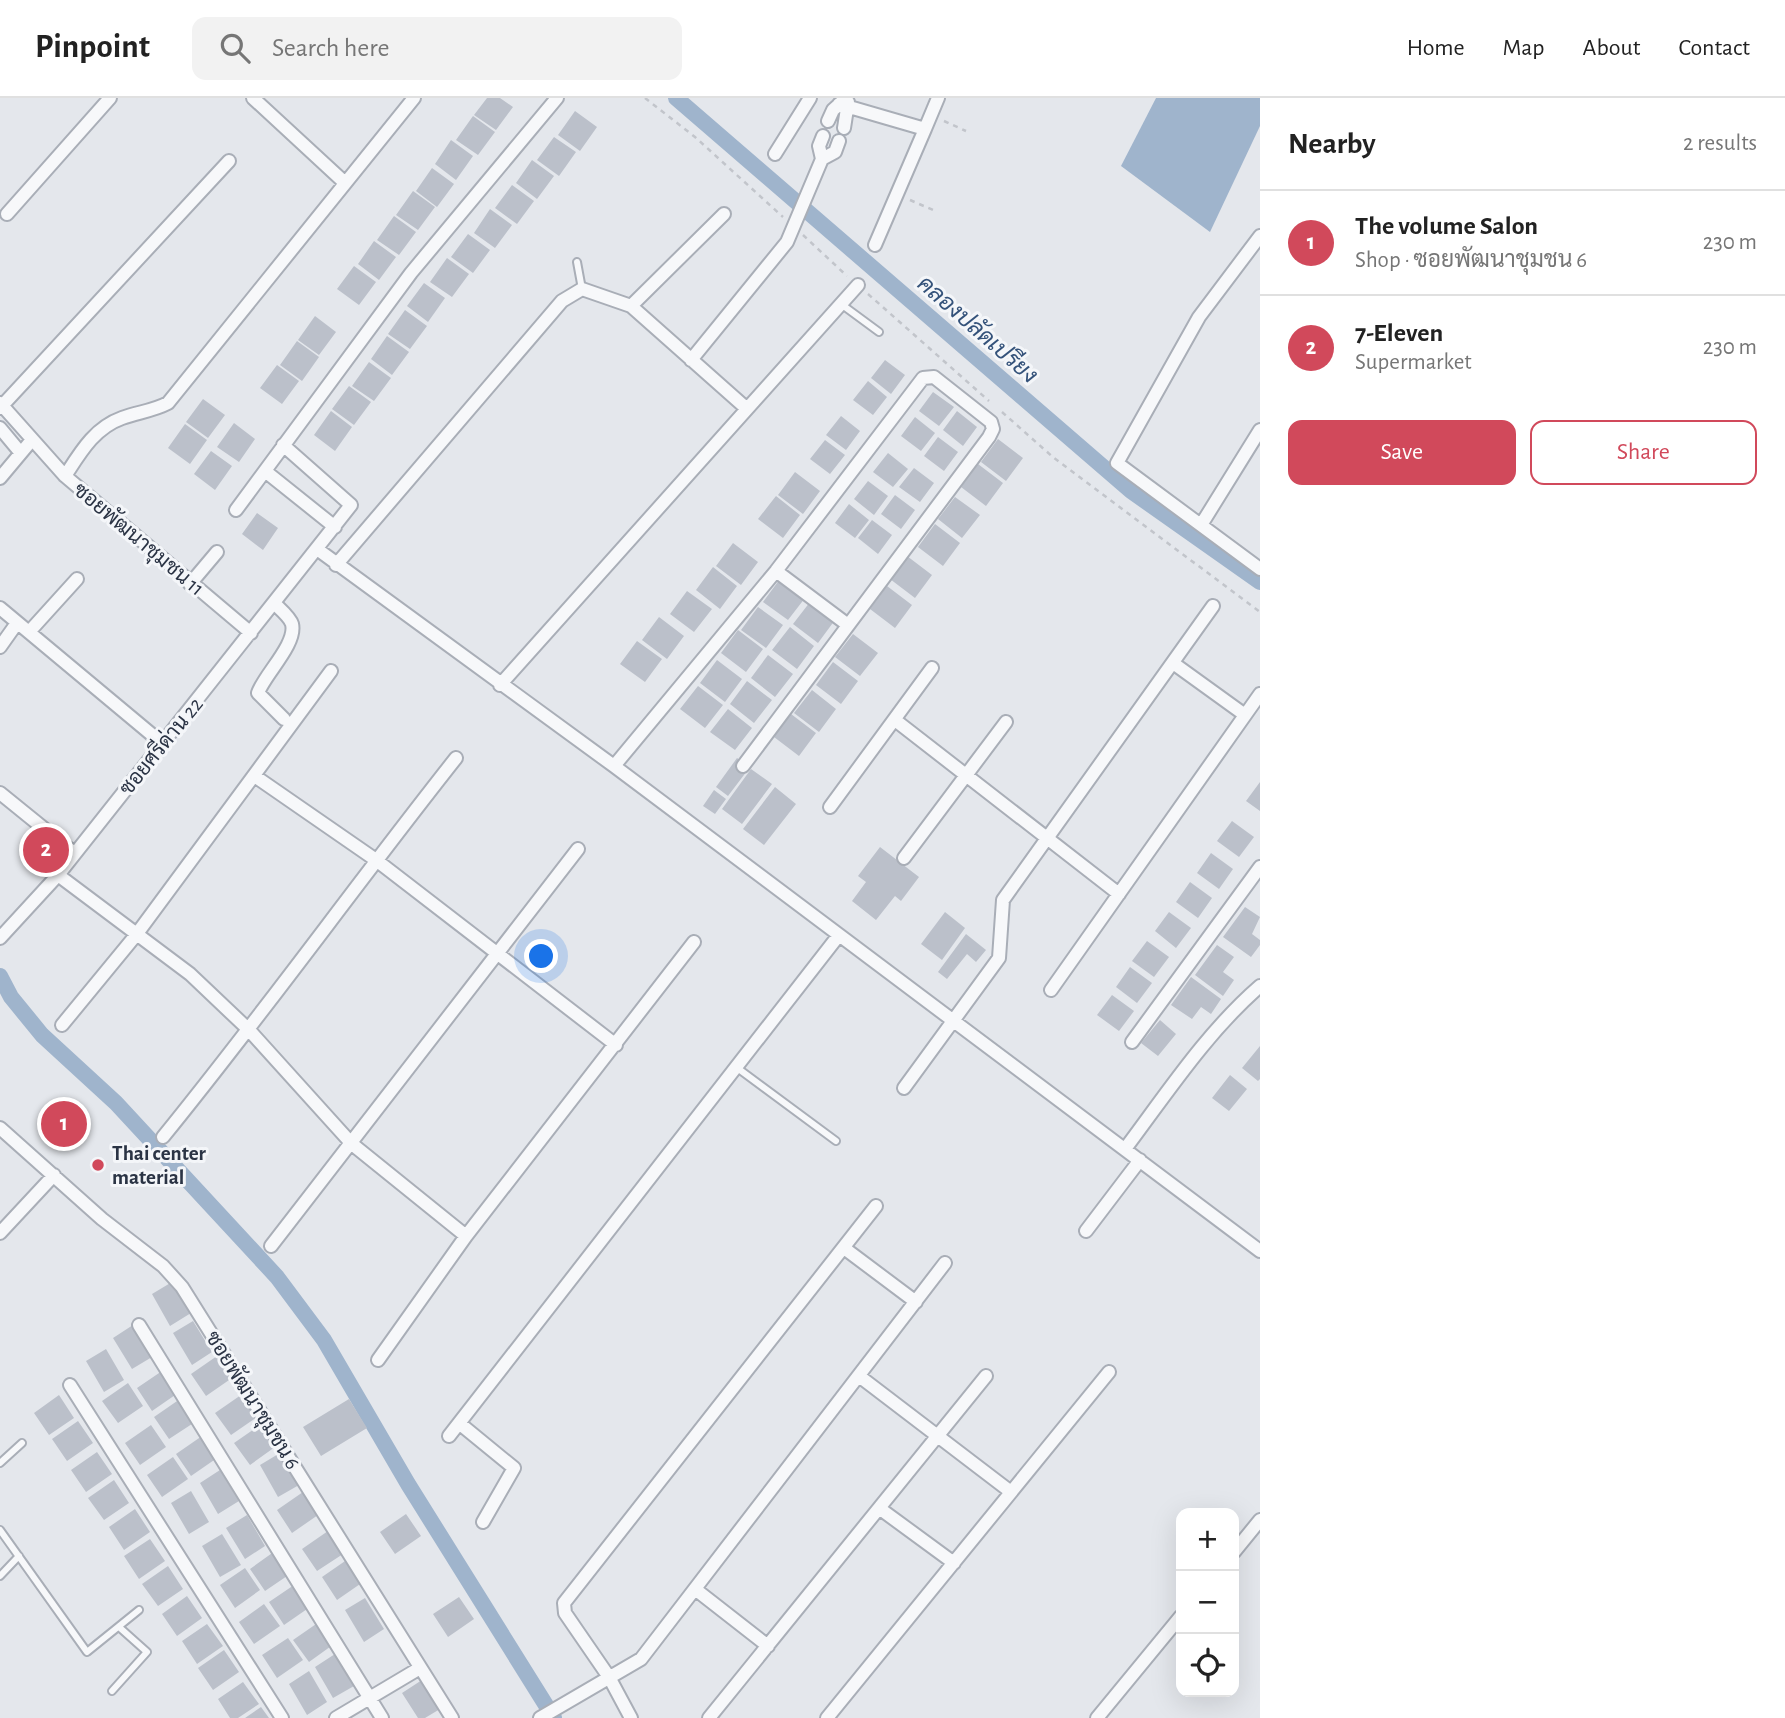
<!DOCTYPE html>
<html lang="en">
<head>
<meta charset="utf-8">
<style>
	body { margin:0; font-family:"Alegreya Sans",Sarabun,sans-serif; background:#f2f2f2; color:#222 }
	.controls { position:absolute; right:21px; bottom:21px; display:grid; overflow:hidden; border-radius:14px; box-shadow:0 7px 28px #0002 }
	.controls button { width:63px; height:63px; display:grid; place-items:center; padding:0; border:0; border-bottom:2px solid #e0e0e0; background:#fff; color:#222; font:35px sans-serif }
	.you { position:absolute; left:542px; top:859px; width:24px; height:24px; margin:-18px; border:5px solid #fff; border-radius:50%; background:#1a73e8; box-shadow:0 0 0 10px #1a73e833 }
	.badge { display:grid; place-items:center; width:46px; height:46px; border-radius:50%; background:#d1495b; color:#fff; font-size:23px; font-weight:700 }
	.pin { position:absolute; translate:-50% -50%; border:4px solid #fff; box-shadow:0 2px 7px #0006 }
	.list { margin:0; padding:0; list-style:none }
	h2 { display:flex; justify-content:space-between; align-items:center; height:91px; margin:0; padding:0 28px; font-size:30px }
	h2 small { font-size:23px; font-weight:400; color:#767676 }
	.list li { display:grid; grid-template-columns:46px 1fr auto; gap:21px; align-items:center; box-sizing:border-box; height:105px; padding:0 28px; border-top:2px solid #e0e0e0 }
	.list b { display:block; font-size:26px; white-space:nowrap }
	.list p { margin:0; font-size:23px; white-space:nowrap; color:#767676 }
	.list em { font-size:23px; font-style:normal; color:#767676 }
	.actions { display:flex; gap:14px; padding:21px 28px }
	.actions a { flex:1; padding:16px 0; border:2px solid #d1495b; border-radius:14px; text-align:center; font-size:24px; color:#d1495b }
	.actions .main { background:#d1495b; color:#fff }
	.icon { flex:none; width:38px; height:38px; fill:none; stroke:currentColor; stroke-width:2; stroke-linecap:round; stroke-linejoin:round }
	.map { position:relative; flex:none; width:1260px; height:1620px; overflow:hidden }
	header { display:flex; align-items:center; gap:42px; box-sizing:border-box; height:98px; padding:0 35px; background:#fff; border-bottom:2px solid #e0e0e0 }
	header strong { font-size:33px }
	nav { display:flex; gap:38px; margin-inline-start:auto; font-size:24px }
	.search { width:490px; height:63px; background:#f2f2f2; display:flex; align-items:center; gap:18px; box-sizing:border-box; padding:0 24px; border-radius:14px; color:#767676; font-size:26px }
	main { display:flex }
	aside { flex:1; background:#fff }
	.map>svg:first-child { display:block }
	.water { fill:#9fb4cc }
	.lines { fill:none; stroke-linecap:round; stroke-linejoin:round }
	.canal { stroke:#9fb4cc; stroke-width:16 }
	.building { fill:#bbc0ca }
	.lane-casing { stroke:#a9aeb7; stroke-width:10 }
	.street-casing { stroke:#a9aeb7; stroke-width:16 }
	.path { stroke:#c2c5cb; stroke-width:2.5; stroke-dasharray:5 5; stroke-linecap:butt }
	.lane { stroke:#f7f8fa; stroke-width:6 }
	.street { stroke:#f7f8fa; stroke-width:12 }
	.poi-dot { fill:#d1495b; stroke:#f4f6f9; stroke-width:2.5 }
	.labels { text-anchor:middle; stroke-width:6; stroke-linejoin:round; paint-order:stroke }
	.street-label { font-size:21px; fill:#2b3445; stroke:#f4f6f9 }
	.poi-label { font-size:21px; font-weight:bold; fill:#2b3445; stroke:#f4f6f9; text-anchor:start }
	.water-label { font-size:23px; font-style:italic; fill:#34527a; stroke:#f4f6f9 }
</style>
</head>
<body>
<header>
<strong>Pinpoint</strong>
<div class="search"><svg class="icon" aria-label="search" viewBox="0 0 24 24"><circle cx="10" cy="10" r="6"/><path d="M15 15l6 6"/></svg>Search here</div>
<nav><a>Home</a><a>Map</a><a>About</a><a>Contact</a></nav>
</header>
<main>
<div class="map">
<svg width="1260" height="1620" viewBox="0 0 1260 1620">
	<rect width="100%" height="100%" fill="#e4e7ec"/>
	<!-- water -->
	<path class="water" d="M1156,0H1260V28L1210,134L1121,68Z"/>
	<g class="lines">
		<!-- canal -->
		<path class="canal" d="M676,0L1131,393L1260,484
			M0,878L11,899L42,937L116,1005L277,1179L324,1242L408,1386L554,1620"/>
	</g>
	<!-- building -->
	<path class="building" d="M487,0H500L513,9L496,32L474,17Z
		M575,13L597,29L580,53L558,37Z
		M473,18L495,34L478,57L456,42Z
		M554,39L576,54L559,78L537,62Z
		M451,42L473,58L456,82L435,66Z
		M532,62L554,78L537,101L516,85Z
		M432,70L454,86L437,109L416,93Z
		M512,87L534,103L517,126L495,110Z
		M413,93L435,109L418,132L396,117Z
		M490,111L512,127L495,150L474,135Z
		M394,118L416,134L399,157L377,142Z
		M468,136L490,152L473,175L451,159Z
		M374,143L396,159L379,182L358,166Z
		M447,160L469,176L452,199L430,184Z
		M354,168L376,184L359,207L337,191Z
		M424,185L445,200L428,224L407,208Z
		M405,212L427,228L410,251L388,236Z
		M315,218L336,234L319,257L298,242Z
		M387,238L409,254L392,277L371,261Z
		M297,243L319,259L302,283L280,267Z
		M885,262L905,277L891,296L871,280Z
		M369,264L391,280L374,303L352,288Z
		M277,267L299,283L282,306L260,290Z
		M868,283L887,299L873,317L853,302Z
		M349,288L371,304L354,327L332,311Z
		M933,294L954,309L939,328L919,313Z
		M203,301L225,317L208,340L186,324Z
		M331,313L352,329L335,353L314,337Z
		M957,313L977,329L963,348L943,332Z
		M841,318L860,333L846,352L826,337Z
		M915,319L935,335L921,353L901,338Z
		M234,325L255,341L239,364L217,349Z
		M185,326L207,342L190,366L168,350Z
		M938,339L958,354L944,373L924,358Z
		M998,341L1023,360L1006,383L981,364Z
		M825,342L845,357L830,376L810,361Z
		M211,353L232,368L215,392L194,376Z
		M888,355L908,371L893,389L873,374Z
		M978,366L1003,385L986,408L961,389Z
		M914,370L934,385L920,404L899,389Z
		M795,374L820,393L803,416L778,397Z
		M868,383L888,398L874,417L854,401Z
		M895,397L915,412L901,431L881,416Z
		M776,398L800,417L783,440L758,421Z
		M955,399L980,417L962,440L938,421Z
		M849,406L869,422L855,440L835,425Z
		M257,415L278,430L263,452L242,436Z
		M872,422L892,437L878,456L858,440Z
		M935,426L960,445L943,468L918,449Z
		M733,445L758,464L741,487L716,468Z
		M907,458L932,477L915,500L890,481Z
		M713,469L737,488L720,511L696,492Z
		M780,481L805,500L788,522L763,504Z
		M887,488L912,507L895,530L870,511Z
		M687,493L712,511L694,534L670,516Z
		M810,504L835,522L818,545L793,526Z
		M758,509L783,527L766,550L741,532Z
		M659,519L684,538L667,561L642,542Z
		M790,529L814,548L797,571L772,552Z
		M738,532L763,551L746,574L721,555Z
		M853,536L878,555L860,578L835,559Z
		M637,543L662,561L645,584L620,566Z
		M768,557L793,576L775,599L751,580Z
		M717,562L742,581L725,604L700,585Z
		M833,564L858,583L841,606L816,587Z
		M747,583L772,602L754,625L730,606Z
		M698,588L723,607L705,630L680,611Z
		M812,592L836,611L819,634L794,615Z
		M728,611L752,630L735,652L710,634Z
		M791,616L816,635L799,658L774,639Z
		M737,660L750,669L728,698L716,689Z
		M751,671L772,686L742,726L722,711Z
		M1260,684V713L1246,703Z
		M775,689L796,706L764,747L743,731Z
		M714,692L726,701L715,716L703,708Z
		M1232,723L1254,739L1239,759L1217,743Z
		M880,749L919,779L901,803L895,798L876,822L852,803L866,784L858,778Z
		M1211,755L1233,771L1219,791L1197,775Z
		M1190,784L1212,800L1198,820L1176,804Z
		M1245,809L1260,819L1252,836L1260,842V847L1251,859L1223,839Z
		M945,814L965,830L942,862L921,846Z
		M1169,814L1191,830L1176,850L1155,833Z
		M966,836L986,852L976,864L967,856L947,881L938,874Z
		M1147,843L1169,859L1154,879L1132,863Z
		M1217,847L1234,859L1223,874L1234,882L1223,898L1195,877Z
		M1130,869L1152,885L1137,905L1116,889Z
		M1191,879L1221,901L1211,916L1201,909L1192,921L1171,907Z
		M1112,897L1134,913L1119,933L1097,917Z
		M1160,922L1176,936L1158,958L1141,945Z
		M1260,948V981L1258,983L1242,970Z
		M1230,977L1247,991L1229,1013L1212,1000Z
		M172,1184L191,1215L170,1228L152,1196Z
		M193,1223L212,1254L192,1267L173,1235Z
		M133,1227L152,1259L132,1271L113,1240Z
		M106,1251L124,1282L104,1294L86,1263Z
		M217,1258L232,1280L206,1298L191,1276Z
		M162,1273L178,1295L152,1313L137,1290Z
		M128,1285L143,1308L118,1325L102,1303Z
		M59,1297L74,1320L49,1337L34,1315Z
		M241,1297L257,1319L231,1337L215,1315Z
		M180,1301L195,1324L169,1341L154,1319Z
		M349,1301L367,1330L321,1358L303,1329Z
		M78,1323L93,1345L67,1363L52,1341Z
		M151,1327L166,1349L140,1367L125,1345Z
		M260,1327L275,1349L250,1367L234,1345Z
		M202,1338L217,1360L191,1378L176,1356Z
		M97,1354L112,1376L86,1394L71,1372Z
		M280,1355L299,1387L278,1399L260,1367Z
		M173,1359L188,1381L162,1399L147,1377Z
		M220,1372L239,1403L218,1416L200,1385Z
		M114,1382L129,1405L104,1422L88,1400Z
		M191,1393L209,1424L189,1436L171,1405Z
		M303,1394L318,1417L292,1435L277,1412Z
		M135,1411L150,1434L124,1452L109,1429Z
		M406,1416L421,1438L395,1456L380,1434Z
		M247,1417L265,1448L245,1461L226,1430Z
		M328,1433L343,1456L317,1473L302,1451Z
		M222,1436L241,1467L220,1479L202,1448Z
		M150,1441L165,1463L139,1481L124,1458Z
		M275,1453L290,1476L265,1493L250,1471Z
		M348,1461L363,1484L337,1502L322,1479Z
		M168,1468L183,1491L158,1508L142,1486Z
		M245,1470L260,1492L235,1510L220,1487Z
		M294,1487L310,1509L284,1527L269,1504Z
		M187,1498L202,1520L177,1538L162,1516Z
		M459,1499L474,1521L448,1539L433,1516Z
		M365,1500L384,1531L364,1544L345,1512Z
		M264,1506L280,1528L254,1546L239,1524Z
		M319,1524L334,1546L309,1564L293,1542Z
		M207,1526L223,1548L197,1566L182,1543Z
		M288,1540L303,1562L277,1580L262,1557Z
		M224,1552L239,1574L213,1592L198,1570Z
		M335,1556L354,1588L333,1600L315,1569Z
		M309,1573L327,1604L307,1617L289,1586Z
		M422,1582L440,1611L425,1620H418L402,1595Z
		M243,1584L259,1606L238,1620H230L218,1601Z
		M261,1609L269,1620H245Z"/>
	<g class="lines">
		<!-- lane casing -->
		<g class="lane-casing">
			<path id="lane" d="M577,164L582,191
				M841,206L879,234
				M736,969L836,1043
				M0,1365L22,1345
				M0,1432L87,1554L139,1512
				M0,1478L19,1458
				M112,1593L147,1554L119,1529"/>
		</g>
		<!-- street casing -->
		<g class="street-casing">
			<path id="street" d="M253,0L344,84
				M839,6L925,31L875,147
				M828,23L833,12L844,2
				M844,30L848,4
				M925,31L938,0
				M775,56L810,0
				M822,61L835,54L839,43
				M7,116L110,0
				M1260,138L1199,219L1117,365L1260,471
				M631,208L746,310
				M691,262L787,144L822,61L819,48L823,38
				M0,305L65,378L251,535
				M0,310L229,63
				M0,330L20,354
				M265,373L335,429
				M65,378C80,355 94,330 122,320C138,314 153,313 168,305L414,0
				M0,380L31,343
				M236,412L411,175L557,0
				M1201,427L1260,332
				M317,451L614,668L1260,1153
				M336,467L562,203L582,191L631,208L724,116
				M776,473L848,527
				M190,486L217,454
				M274,505C280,511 290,519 292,526C297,546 264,577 258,595L284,621
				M0,510L163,646
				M29,534L77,481
				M0,549L17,525
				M1173,565L1245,617
				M500,587L858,187
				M895,622L1119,796
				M614,668L776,473L923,280L934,279L991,324L993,331L989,339L743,668
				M256,679L376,762L616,947
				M0,695L74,755
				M830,709L932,570
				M904,760L1006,624
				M58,777L190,876L249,932L352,1046L466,1138
				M0,840L58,777L351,407L283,347
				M1051,892L1260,596
				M62,927L136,837L331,573
				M1132,944L1260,769
				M904,990L999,860L1003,802L1213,508
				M0,1030L102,1121L163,1168L182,1189L452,1620
				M163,1039C264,915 357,785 456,660
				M1125,1051C1167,995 1207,934 1260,888
				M1086,1133L1140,1062
				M0,1135L54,1077
				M271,1148L578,751
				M844,1150L916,1204
				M139,1227L382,1620
				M378,1262L466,1138L694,844
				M859,1278L1011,1394
				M70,1287L282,1620
				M459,1325L514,1370L483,1424
				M449,1338L839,837
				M879,1410L954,1465
				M1234,1454L1260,1422
				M695,1491L768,1548
				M336,1620L420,1570
				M540,1620L641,1561L945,1165
				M631,1620L609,1579L565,1515L564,1505L876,1108
				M709,1620L986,1278
				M827,1620L1109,1274
				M1097,1620L1181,1518"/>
		</g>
		<!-- path -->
		<path class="path" d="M645,0L695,39L783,119
			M944,23L966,33
			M910,102L933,112
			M803,137L847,178
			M868,196L989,303
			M1002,314L1054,360L1260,514"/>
		<!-- lane -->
		<use href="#lane" class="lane"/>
		<!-- street -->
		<use href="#street" class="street"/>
	</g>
	<!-- markers -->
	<circle class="poi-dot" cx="98" cy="1067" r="7"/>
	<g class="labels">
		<!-- street labels -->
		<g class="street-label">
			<text transform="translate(139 441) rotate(40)" y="7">ซอยพัฒนาชุมชน 11</text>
			<text transform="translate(161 648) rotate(-51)" y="7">ซอยศรีด่าน 22</text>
			<text transform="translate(253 1302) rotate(58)" y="7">ซอยพัฒนาชุมชน 6</text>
		</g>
		<!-- poi labels -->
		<g class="poi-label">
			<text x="112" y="1062">Thai center<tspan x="112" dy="24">material</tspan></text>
		</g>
		<!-- water labels -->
		<g class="water-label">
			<text transform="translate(978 231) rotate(41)" y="8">คลองปลัดเปรียง</text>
		</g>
	</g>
</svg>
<div class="controls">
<button>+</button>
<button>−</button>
<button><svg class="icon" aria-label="locate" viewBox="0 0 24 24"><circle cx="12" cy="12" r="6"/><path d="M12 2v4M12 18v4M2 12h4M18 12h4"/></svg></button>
</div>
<div class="you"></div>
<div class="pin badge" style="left:64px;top:1026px">1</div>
<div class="pin badge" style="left:46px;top:752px">2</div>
</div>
<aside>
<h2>Nearby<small>2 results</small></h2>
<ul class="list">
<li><span class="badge">1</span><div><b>The volume Salon</b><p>Shop · ซอยพัฒนาชุมชน 6</p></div><em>230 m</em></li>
<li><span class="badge">2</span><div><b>7-Eleven</b><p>Supermarket</p></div><em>230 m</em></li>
</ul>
<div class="actions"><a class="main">Save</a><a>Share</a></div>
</aside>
</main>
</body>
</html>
